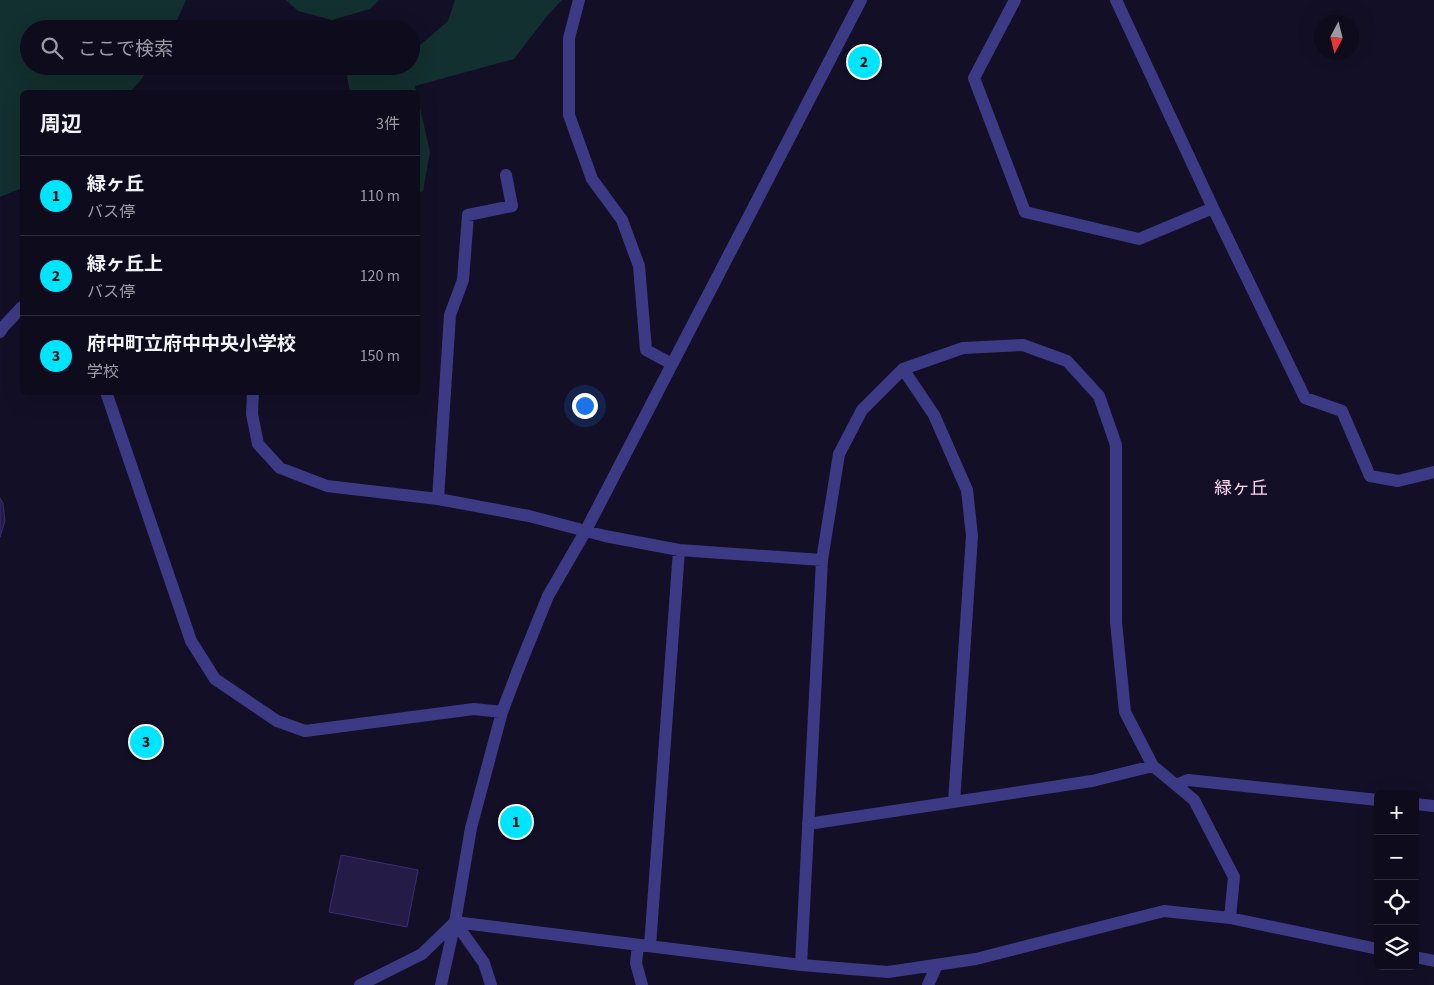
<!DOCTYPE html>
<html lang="ja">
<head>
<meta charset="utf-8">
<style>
	body { margin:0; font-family:"Source Sans 3","Noto Sans JP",sans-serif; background:#171425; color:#f1f3f6 }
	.controls { position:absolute; right:15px; bottom:15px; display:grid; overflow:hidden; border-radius:8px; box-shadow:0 5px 20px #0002 }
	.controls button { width:45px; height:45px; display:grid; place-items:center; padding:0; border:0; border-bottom:1px solid #2e2b3b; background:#0e0b1c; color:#f1f3f6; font:25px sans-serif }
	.compass { position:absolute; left:1314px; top:15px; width:45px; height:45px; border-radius:50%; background:#0e0b1c; box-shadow:0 5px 20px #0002; rotate:187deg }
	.you { position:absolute; left:584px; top:405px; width:18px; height:18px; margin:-12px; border:4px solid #fff; border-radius:50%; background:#1a73e8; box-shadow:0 0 0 8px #1a73e833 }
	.badge { display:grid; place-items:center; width:32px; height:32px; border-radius:50%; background:#00e5ff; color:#111; font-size:16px; font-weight:700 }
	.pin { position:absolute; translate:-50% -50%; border:2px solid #fff; box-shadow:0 1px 5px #0006 }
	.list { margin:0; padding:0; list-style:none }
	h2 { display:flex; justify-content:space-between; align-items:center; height:65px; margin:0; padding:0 20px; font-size:21px }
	h2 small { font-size:16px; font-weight:400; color:#9b9ba3 }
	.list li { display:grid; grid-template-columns:32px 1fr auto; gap:15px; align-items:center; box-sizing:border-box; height:80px; padding:0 20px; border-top:1px solid #2e2b3b }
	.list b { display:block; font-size:19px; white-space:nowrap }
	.list p { margin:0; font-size:16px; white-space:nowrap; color:#9b9ba3 }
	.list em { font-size:16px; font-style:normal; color:#9b9ba3 }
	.icon { flex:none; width:28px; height:28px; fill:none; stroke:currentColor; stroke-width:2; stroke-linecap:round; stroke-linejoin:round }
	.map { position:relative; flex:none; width:1434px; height:985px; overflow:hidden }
	.search { position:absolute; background:#0e0b1c; box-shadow:0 5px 20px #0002; left:20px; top:20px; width:400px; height:55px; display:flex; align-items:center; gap:12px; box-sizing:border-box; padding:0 18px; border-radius:28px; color:#9b9ba3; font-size:19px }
	.panel { position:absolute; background:#0e0b1c; box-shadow:0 5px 20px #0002; left:20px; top:90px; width:400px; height:305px; border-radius:8px }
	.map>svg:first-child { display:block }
	.green { fill:#12302f }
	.building { fill:#241b47; stroke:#3b2d73 }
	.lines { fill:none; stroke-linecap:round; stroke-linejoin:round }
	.minor { stroke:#3d3a85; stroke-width:12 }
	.labels { text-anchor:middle; stroke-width:4; stroke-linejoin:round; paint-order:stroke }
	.quarter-label { font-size:18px; fill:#ffd6f0; stroke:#130f26 }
</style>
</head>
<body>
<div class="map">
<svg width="1434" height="985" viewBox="0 0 1434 985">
	<rect width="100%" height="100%" fill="#130f26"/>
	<!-- green -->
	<path class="green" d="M0,0H186L173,29H29V66H150L141,80L130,92H22V188L0,197Z
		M286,0H379L370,9L332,20L298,11Z
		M455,0H562L547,16L514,59L415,86L416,92H350L345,66H411V46H419L448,21Z
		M418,99L430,152L423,191L418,193Z"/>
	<!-- building -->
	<path class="building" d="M0,498L3,503L5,521L0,537Z
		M341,855L418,870L407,927L329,912Z"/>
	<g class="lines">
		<!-- minor -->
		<path class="minor" d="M579,0L569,38V115L592,179L622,220L639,266L646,350L672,364
			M1015,0L974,78L1025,212L1139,239L1213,208
			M1116,0L1213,208L1305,398L1342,411L1370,476L1398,481L1434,472
			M0,332L4,326L22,307
			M903,369L934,415L967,490L972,536L954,802
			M106,392L191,641L215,679L277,721L305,731L474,709L502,712
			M253,392L252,414L258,444L280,468L327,486L438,499L529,516L605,536L679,550L822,560
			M438,499L450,315L463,280L468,215L512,206L506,175
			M1176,785L1188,780L1378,800
			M1415,804L1434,806
			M808,824L1092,781L1153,766
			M455,922L801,965L888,972L976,959L1164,911L1230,918L1378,949
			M455,922L484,963L491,985
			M638,945L636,963L642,985
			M650,946L679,550
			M1415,957L1434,961
			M801,965L822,560L839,454L862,410L903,369L963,348L1023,345L1067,361L1099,396L1116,445V622L1125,712L1153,766L1194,800L1234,877L1230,918
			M360,985L422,954L455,922
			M441,985L455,922L471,828L502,712L518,670L548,596L585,532L861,0
			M928,985L937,965"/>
	</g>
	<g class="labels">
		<!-- quarter labels -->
		<g class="quarter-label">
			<text x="1241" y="494">緑ヶ丘</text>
		</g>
	</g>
</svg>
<div class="controls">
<button>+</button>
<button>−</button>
<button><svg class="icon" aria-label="locate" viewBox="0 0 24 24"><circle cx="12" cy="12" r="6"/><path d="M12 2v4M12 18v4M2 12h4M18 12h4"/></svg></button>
<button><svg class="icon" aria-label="layers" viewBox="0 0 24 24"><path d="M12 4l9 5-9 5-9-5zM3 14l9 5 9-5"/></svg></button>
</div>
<svg class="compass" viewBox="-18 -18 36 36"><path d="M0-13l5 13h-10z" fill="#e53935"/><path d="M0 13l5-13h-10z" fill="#9b9ba3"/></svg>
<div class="you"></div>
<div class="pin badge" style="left:516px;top:822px">1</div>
<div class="pin badge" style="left:864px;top:62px">2</div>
<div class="pin badge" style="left:146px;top:742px">3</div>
<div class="search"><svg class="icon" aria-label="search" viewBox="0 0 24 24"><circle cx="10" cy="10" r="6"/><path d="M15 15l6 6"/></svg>ここで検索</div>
<section class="panel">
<h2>周辺<small>3件</small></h2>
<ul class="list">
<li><span class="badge">1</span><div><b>緑ヶ丘</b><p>バス停</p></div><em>110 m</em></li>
<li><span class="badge">2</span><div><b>緑ヶ丘上</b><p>バス停</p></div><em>120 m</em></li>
<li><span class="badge">3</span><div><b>府中町立府中中央小学校</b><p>学校</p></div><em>150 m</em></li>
</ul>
</section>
</div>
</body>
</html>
